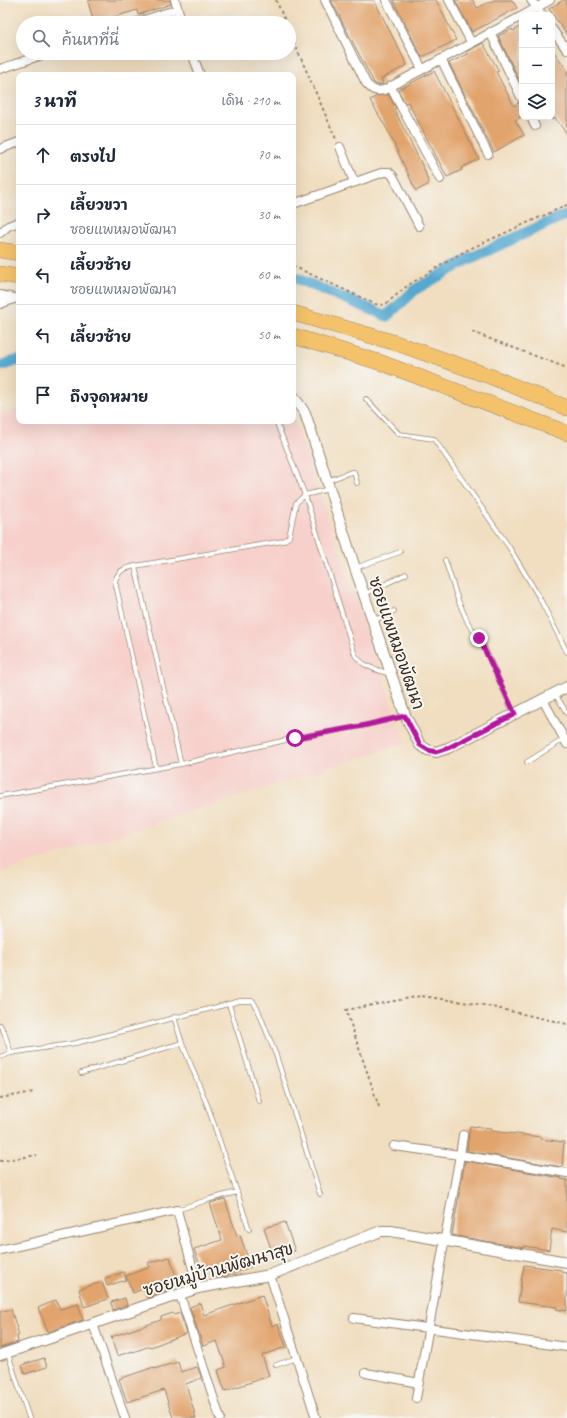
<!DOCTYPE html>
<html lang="th">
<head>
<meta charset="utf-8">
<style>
	body { margin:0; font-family:Caveat,"Playpen Sans Thai",sans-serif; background:#f6f6f7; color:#1f2937 }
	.controls { position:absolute; right:12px; top:12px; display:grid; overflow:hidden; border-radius:8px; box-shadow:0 4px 16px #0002 }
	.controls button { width:36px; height:36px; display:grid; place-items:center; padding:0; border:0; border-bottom:1px solid #e0e1e3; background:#fff; color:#1f2937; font:20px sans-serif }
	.stop { position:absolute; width:12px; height:12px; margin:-9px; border:3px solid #b5179e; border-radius:50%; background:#fff }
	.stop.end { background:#b5179e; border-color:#fff; box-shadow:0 1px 4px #0008 }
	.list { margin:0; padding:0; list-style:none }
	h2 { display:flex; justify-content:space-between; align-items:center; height:52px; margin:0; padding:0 16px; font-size:17px }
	h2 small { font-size:13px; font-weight:400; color:#747a83 }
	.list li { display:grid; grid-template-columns:26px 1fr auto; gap:12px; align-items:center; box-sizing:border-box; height:60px; padding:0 16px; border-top:1px solid #e0e1e3 }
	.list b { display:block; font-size:15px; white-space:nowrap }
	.list p { margin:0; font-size:13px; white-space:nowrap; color:#747a83 }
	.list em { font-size:13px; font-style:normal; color:#747a83 }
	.icon { flex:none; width:22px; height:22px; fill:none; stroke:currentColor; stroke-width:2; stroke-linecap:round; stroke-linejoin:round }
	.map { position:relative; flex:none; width:567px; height:1418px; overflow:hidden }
	.search { position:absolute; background:#fff; box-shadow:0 4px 16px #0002; left:16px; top:16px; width:280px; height:44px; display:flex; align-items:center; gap:10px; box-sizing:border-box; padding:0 14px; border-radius:22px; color:#747a83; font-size:15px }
	.panel { position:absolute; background:#fff; box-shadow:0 4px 16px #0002; left:16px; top:72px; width:280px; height:352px; border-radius:8px }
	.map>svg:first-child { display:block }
	.built { fill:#f7d0cb }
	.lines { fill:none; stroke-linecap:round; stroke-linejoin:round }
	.canal { stroke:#55a8d0; stroke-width:11 }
	.building { fill:#e2a46d }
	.service-casing { stroke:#96846f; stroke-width:5.5 }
	.minor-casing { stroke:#96846f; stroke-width:10 }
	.tertiary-casing { stroke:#96846f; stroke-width:12 }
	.motorway-casing { stroke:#96846f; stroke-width:16 }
	.path { stroke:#96846f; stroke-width:2; stroke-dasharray:3 3; stroke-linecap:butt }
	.service { stroke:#fff; stroke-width:4 }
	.minor { stroke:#fff; stroke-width:8 }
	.tertiary { stroke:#fff; stroke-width:10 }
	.motorway { stroke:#f4c26a; stroke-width:15 }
	.route { stroke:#b5179e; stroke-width:5 }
	.labels { text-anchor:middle; stroke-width:4; stroke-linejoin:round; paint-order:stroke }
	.street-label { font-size:17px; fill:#3b2a1e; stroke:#f6f6f2 }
</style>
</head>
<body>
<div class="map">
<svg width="567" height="1418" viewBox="0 0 567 1418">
	<rect width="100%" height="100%" fill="#f6f6f2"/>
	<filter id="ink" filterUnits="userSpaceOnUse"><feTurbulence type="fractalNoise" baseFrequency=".025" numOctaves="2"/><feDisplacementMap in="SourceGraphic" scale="8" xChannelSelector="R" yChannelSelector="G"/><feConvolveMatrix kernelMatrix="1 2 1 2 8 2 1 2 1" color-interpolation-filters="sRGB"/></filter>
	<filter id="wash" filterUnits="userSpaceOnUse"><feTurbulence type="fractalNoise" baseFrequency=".012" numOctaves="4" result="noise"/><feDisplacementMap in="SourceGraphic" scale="16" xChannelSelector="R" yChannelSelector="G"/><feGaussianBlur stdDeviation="0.9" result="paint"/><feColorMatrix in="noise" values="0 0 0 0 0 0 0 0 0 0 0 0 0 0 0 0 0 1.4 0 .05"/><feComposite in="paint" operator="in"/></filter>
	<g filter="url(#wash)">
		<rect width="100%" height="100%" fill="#f1dec0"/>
		<!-- built -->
		<path class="built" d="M19,409V421H293V417L405,743L0,873V415Z"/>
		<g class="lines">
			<!-- canal -->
			<path class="canal" d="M293,277L387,316L416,289L469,259L567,214
				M0,366L19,360"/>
		</g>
		<g id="blocks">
			<!-- building -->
			<path class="building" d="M93,0H170L171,4L138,15L137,10L94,23L88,1Z
				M331,0H374L407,65L381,79L383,84L378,85L374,83Z
				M393,0H436L456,40L422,57Z
				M455,0H473L477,8L494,0H512L517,8L472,32Z
				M563,0H567V35L549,9Z
				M522,25V86L498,36L512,29L513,31Z
				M483,43L499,71L496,72L514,106L518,103L522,104V116L515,120L524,135L494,152L449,63L468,54L467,52Z
				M552,49L567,70V134L555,118L552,120Z
				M434,71L479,159L461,168L462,170L447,177L408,102L405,103L398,90Z
				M388,94L396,108L394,109L424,169L429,184L416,191L388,131L370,100L377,96Z
				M470,1126L491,1128V1131L541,1137V1139L564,1142L562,1167L467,1151Z
				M465,1161L561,1178V1179L567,1180V1232L552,1229L549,1250L524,1246V1248L452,1235Z
				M225,1199L237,1236L240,1235L251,1267L227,1275V1276L217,1278L212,1265L201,1269L194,1249L222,1240L210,1203Z
				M285,1222L295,1251L274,1258L264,1228Z
				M170,1257L176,1276L162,1281L166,1292L147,1298L143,1289L133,1293L126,1276L150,1267L148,1263Z
				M524,1265L561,1270V1272L567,1273V1311L556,1309L557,1307L518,1302Z
				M124,1272L126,1280L107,1286L105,1278Z
				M102,1282L108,1299L84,1307L79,1289Z
				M262,1295L272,1326L278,1324L286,1347L262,1355L269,1376L225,1391L218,1370L226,1367L217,1341L203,1346L190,1307L200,1303L204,1315Z
				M125,1298L127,1305L113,1310L111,1302Z
				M56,1300L60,1309L78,1304L83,1320L48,1332L38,1308Z
				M11,1309L19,1335L17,1336L18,1342L0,1348V1312Z
				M173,1313L174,1315L180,1313L187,1333L151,1347L150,1346L133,1352V1351L117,1356L111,1337L161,1320V1317Z
				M44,1358L47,1367L25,1374L22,1365Z
				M178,1362L181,1372L197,1367L201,1376V1378L186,1384L196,1418H173L164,1390L127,1402L119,1379L154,1367V1369Z"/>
		</g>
	</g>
	<g filter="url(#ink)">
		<use href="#blocks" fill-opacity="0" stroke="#96846f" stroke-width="1"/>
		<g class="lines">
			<!-- service casing -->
			<g class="service-casing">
				<path id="service" d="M366,399L399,434L434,439L509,547L539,597L567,652
					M276,421L305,495L355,655C364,668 376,669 390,674
					M327,481L351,472H354L357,483
					M445,560L458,600L468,623L483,644L514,714
					M135,566L181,764
					M355,568L400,552
					M365,594L406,574
					M373,621L394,611
					M555,694L567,713
					M527,762L564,739
					M156,768L115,581C119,569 124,569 135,566L283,541L289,537L296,503L305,495L329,489
					M0,796L181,764L295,738L362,726L404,716
					M229,1004L259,1101
					M174,1017L182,1043L208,1107L237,1192
					M0,1025L4,1032L11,1053L76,1043L240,1001H253L258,1010L276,1055L320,1194
					M0,1057L11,1053
					M81,1073L182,1043
					M177,1210L210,1199L237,1192L249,1229
					M8,1354L29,1418
					M276,1365L297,1358"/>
			</g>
			<!-- minor casing -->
			<g class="minor-casing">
				<path id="minor" d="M175,0L182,23
					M325,0L366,83C372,90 375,92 384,90L522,16
					M386,0L422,69
					M449,0L471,42
					M531,0L542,15
					M524,15L550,0
					M135,23L178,9
					M552,29L567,50
					M490,32L522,99
					M192,53L200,75
					M441,59L488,154
					M0,69L48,53
					M390,86L440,179
					M531,117L535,126
					M340,147L354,182
					M0,149L19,142
					M293,204L384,172H389L393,176L419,226
					M0,233L8,226L19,222
					M0,295L19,299
					M0,304L14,299
					M543,700L567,744
					M394,1146L460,1155L463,1135
					M0,1250L177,1210L198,1288
					M270,1275L316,1418
					M180,1295L220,1418
					M354,1318L567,1347
					M93,1324L125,1418
					M366,1373L419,1383
					M416,1398L460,1155L567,1173"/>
			</g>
			<!-- tertiary casing -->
			<g class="tertiary-casing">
				<path id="tertiary" d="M293,396L305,413L310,428L355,568L405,715L420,745L428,750L436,752L448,748L567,687
					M0,1355L198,1288L270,1275L381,1231H391L567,1262"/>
			</g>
			<!-- motorway casing -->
			<g class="motorway-casing">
				<path id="motorway" d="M0,250L19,253
					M0,274L19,277
					M293,313L396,343L492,377L567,408
					M293,336L382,363L567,433"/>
			</g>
			<!-- path -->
			<path class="path" d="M276,0L286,23
				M289,31L336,139
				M293,266L375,304L382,305L386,304L407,286L465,251L567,205
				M472,332L567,368
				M0,1098L34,1092
				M379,1107L346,1010L421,996L483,1005L567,1024
				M0,1161L37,1155"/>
			<!-- service -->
			<use href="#service" class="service"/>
			<!-- minor -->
			<use href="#minor" class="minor"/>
			<!-- tertiary -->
			<use href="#tertiary" class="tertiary"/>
			<!-- motorway -->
			<use href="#motorway" class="motorway"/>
		</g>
	</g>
	<g class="lines" filter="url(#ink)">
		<!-- route -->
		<path class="route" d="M295,738L362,726L405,716L420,745L428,750L436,752L448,748L515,714L479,638"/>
	</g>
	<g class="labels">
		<!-- street labels -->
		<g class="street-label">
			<text transform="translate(397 643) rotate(71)" y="6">ซอยแพหมอพัฒนา</text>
			<text transform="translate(218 1269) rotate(-16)" y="6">ซอยหมู่บ้านพัฒนาสุข</text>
		</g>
	</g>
</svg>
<div class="controls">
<button>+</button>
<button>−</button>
<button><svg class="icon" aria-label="layers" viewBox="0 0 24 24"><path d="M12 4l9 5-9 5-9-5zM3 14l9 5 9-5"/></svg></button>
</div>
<div class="stop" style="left:295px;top:738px"></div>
<div class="stop end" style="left:479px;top:638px"></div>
<div class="search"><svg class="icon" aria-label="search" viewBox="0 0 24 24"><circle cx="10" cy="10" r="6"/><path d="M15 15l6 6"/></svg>ค้นหาที่นี่</div>
<section class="panel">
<h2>3 นาที<small>เดิน · 210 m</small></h2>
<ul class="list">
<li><svg class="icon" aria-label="ahead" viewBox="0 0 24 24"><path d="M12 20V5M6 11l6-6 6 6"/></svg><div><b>ตรงไป</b></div><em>70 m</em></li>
<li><svg class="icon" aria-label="right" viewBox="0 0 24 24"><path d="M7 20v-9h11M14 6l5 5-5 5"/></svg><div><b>เลี้ยวขวา</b><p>ซอยแพหมอพัฒนา</p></div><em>30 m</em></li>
<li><svg class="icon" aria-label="left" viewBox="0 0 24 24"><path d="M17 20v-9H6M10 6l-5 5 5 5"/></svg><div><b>เลี้ยวซ้าย</b><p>ซอยแพหมอพัฒนา</p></div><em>60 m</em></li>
<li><svg class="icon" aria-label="left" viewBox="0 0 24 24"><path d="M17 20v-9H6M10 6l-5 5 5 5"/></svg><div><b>เลี้ยวซ้าย</b></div><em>50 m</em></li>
<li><svg class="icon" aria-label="arrive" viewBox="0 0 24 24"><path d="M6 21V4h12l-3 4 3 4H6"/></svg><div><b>ถึงจุดหมาย</b></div></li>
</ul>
</section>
</div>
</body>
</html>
